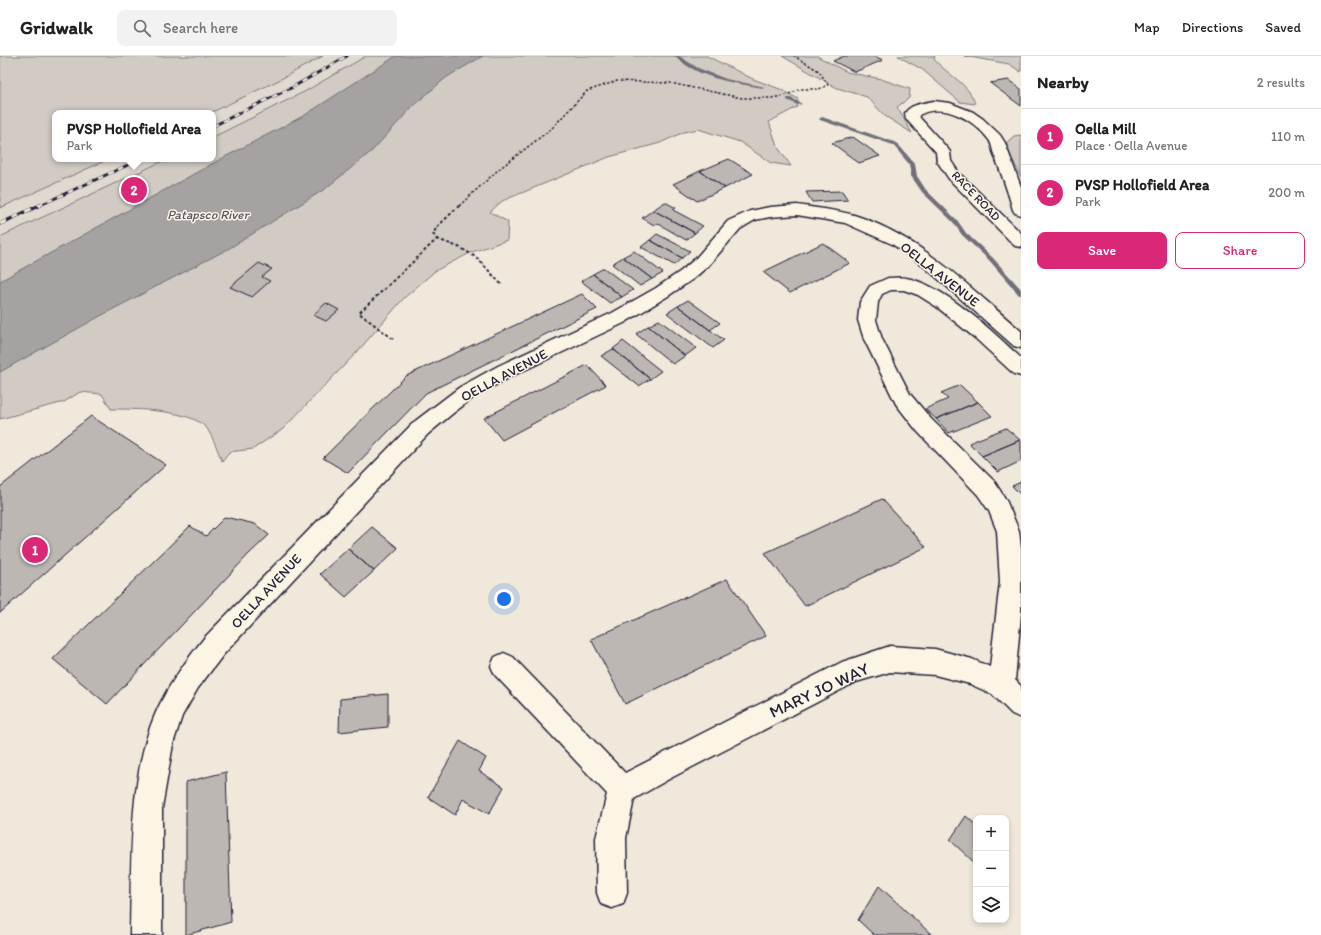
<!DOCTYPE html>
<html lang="en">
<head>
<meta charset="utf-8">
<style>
	body { margin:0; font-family:Itim,sans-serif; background:#f2f2f2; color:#202124 }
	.controls { position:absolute; right:12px; bottom:12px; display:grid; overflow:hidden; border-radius:8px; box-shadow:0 2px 6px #0003 }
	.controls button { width:36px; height:36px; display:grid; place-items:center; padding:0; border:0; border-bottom:1px solid #e0e0e0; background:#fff; color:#202124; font:20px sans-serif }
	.you { position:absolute; left:504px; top:543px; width:14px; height:14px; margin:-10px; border:3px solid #fff; border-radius:50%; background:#1a73e8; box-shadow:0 0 0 6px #1a73e833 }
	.badge { display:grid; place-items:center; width:26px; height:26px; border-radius:50%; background:#db2777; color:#fff; font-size:13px; font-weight:700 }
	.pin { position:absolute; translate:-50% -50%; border:2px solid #fff; box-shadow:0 1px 4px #0006 }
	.popup { position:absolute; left:52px; top:54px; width:164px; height:52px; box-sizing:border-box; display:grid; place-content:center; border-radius:8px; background:#fff; filter:drop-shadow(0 1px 3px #0005); font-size:13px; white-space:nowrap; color:#757577 }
	.popup b { font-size:15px; color:#202124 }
	.popup::after { content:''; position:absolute; left:50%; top:100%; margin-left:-8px; border:8px solid transparent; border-top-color:#fff }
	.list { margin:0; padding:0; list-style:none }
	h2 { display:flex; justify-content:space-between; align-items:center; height:52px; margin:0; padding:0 16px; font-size:17px }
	h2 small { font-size:13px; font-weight:400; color:#757577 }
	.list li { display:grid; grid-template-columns:26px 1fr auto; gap:12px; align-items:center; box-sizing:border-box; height:56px; padding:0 16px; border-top:1px solid #e0e0e0 }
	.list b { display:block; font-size:15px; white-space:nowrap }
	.list p { margin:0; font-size:13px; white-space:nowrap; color:#757577 }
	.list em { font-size:13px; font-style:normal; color:#757577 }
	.actions { display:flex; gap:8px; padding:12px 16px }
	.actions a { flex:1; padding:9px 0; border:1px solid #db2777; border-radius:8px; text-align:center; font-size:14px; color:#db2777 }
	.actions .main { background:#db2777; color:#fff }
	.icon { flex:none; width:22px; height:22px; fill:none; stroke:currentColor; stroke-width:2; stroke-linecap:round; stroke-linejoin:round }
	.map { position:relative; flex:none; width:1021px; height:879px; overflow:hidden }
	header { display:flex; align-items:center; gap:24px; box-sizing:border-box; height:56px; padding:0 20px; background:#fff; border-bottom:1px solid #e0e0e0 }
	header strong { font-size:19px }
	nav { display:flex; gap:22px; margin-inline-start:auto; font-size:14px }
	.search { width:280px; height:36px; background:#f2f2f2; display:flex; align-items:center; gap:10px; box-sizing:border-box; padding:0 14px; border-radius:8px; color:#757577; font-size:15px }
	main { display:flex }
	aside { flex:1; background:#fff }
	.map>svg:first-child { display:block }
	.built { fill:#e0d9cf }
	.green { fill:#d1cbc3; stroke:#7a767f }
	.water { fill:#a6a2a2; stroke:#716f79 }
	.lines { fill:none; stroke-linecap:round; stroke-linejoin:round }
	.stream { fill:#716f79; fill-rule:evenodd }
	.building { fill:#bcb7b3; stroke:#22223b }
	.minor-casing { stroke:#22223b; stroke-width:3 }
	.path-far1 { stroke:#22223b; stroke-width:1.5; stroke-dasharray:2.5 2; stroke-linecap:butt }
	.path { stroke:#22223b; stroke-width:2; stroke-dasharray:3 2.5; stroke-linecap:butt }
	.minor { fill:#fcf5e5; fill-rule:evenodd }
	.rail-far1-casing { stroke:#22223b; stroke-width:3 }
	.rail-casing { stroke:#22223b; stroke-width:3.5 }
	.rail-far1 { stroke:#fcf5e5; stroke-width:2; stroke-dasharray:5.5; stroke-linecap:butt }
	.rail { stroke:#fcf5e5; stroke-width:2.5; stroke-dasharray:7; stroke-linecap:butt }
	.labels { text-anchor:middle; stroke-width:3; stroke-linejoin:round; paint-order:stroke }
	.far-street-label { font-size:12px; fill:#22223b; stroke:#fcf5e5 }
	.far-water-label { font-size:13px; font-style:italic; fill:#575564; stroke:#fcf5e5 }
	.street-label { font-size:14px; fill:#22223b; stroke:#fcf5e5 }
	.near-street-label { font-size:17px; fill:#22223b; stroke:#fcf5e5 }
</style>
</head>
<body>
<header>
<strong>Gridwalk</strong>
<div class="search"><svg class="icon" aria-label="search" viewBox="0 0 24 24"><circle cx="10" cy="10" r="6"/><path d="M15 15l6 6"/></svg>Search here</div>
<nav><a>Map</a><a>Directions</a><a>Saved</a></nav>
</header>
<main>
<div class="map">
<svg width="1021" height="879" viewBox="0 0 1021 879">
	<rect width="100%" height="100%" fill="#efe8db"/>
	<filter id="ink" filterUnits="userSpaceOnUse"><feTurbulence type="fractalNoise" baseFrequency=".025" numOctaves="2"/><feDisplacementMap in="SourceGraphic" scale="8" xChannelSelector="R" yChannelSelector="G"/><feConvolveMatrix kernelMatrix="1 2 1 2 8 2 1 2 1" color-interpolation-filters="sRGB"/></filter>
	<g filter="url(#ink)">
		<!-- built -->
		<path class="built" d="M323,0H366L304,36L213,81V57H210L279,24Z
			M109,103H167L0,181V152Z"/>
		<!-- green -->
		<path class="green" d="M0,0H323L279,24L210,57H55V103H109L0,152Z
			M366,0H707L753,23L780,33L798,43L797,51L769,66L777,90L791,110L771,107L740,86L698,73L684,76L660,87L609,101L502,145L490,156L508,166L507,184L472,196L435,215L404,242L358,295L283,373L253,393L229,396L222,405C218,395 214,384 208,374C194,353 134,353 111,353L102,338L80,336L64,346L0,363V181L167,103H213V81L304,36Z
			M782,0H817L847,16L881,23L910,33L909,42L897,51L912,77L885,60L867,41L837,32Z
			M898,0H935L934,3C946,18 970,28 975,48L960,46L923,14Z
			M964,0H1021V16L1009,8Z
			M1021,79V121L1005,88L1014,80Z"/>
		<!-- water -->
		<path class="water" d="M396,0H483L447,21L414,49L372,95L325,133L228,193L104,258L0,316V225L219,104L305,59Z"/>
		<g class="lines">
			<!-- stream -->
			<path class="stream" d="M674,0H679L698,12L726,23L765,31L763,32C732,27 698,22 674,0Z
				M787,42H791L802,48L798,49L787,44Z
				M822,61L897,87L915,108L917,120L926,134L957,164L966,177L993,202L1021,233V239H1019L989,204L962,179L953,166L922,136L911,120L909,108L893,89L820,64L819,63Z"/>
		</g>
		<!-- building -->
		<path class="building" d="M844,0H874L883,4L855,16L833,5Z
			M1008,24L1021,33V50L990,27Z
			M853,81L880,100L859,107L832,87Z
			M729,103L753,118L725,132L700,115Z
			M700,115L725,132L697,145L673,128Z
			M842,135L848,144L812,146L806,136Z
			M665,146L676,152L673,154L703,170L695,177L653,154Z
			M653,154L695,177L686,184L657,167L654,169L642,162Z
			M657,178L690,195L682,202L650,184Z
			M650,184L682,202L674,209L641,191Z
			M823,187L850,207L790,237L763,216Z
			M634,195L663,217L652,223L623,201Z
			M623,201L652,223L640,230L612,208Z
			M259,207L272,213L262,221L270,225L252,241L230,231Z
			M604,212L633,234L622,241L593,218Z
			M593,218L622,241L610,247L581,225Z
			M582,238L597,253L426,337L348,417L323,402L406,320Z
			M688,244L720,267L710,274L678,250Z
			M326,247L339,254L326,265L313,259Z
			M678,250L710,274L724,284L713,292L667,257Z
			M659,264L696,292L685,300L648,270Z
			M648,270L685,300L673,308L636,278Z
			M623,285L661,315L650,323L613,293Z
			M613,293L650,323L639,330L601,300Z
			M587,309L606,329L502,384L484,362Z
			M960,329L978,346L936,363L925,353L948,343L941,337Z
			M978,346L992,360L949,377L936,363Z
			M91,360L166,409L0,557V431Z
			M1006,372L1020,384L982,400L969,387Z
			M1020,384L1021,386V405L998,416L982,400Z
			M1021,426V439L1012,430Z
			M882,443L926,491L805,550L765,497Z
			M225,461L255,468L269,479L249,498L107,648L53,603L190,470L206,480Z
			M372,471L398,492L374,515L348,493Z
			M348,493L374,515L346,541L320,518Z
			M727,523L766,580L625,648L591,583Z
			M388,638V671L339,676L340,643Z
			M460,685L486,702L479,715L504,731L489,758L463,743L455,759L428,741Z
			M226,716L231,866L186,879V726Z
			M966,760L976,769V808L950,784Z
			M879,830L932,879H874L858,864Z"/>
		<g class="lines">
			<!-- minor casing -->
			<g class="minor-casing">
				<path id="minor" d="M934,45L950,47L973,56L983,63L1000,79L1005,87L1021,131V159L1015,157L1013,154C1008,135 1001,117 994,98C992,93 992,88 989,84C974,63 943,46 919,59L920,62L948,93L950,96L951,105L959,117L1021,177V191L1015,190L949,123L937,105L936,96L906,63L905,57C911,48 924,47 934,45Z
					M797,149C816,152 836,154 854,159C920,180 969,231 1021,275V292L1014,290L920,207L892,188L845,167L797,159L770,161L755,164L740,173L708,210L693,223L668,240L624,267L512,320L474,341L452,358L428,378L223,599L198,632L182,660L173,688L162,752V879H130C132,806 127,709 162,644C174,621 189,601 205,581L414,366L460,331L498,310L612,257L656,232L681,215L696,202L728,165L750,155L770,151Z
					M888,222C894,222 901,221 906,222C943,228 994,277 1021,302V320L1014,318L975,282L937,251L918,239L904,234H891L882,238L878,246L876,264L882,283L910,338L931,363L994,425L1006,444L1019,475L1021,493V557L1015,624L1021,630V662L1012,658L992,638L970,628L935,619L890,616L856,626L669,723L634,743L626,782L627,837L623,848L612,852L601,848L597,837L596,782L607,738L495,619L491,610L495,601L504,597L513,601L625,717L842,606L890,590L935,593L972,603L990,611L1000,526L997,475L989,455L978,439L917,375L896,348L864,283L858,264L860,246L870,230Z"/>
			</g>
			<!-- path-far1 -->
			<path class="path-far1" d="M459,150L499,113L551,73L587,35L617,25L670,27L742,42H772L787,39L800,33H819L828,29L819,15L794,0"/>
			<!-- path -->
			<path class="path" d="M437,183L461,192L477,202L502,229
				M393,283L359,257L437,183L433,178L437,171L460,149"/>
			<!-- minor -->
			<use href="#minor" class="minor"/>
			<!-- rail-far1 casing -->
			<g class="rail-far1-casing">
				<path id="rail-far1" d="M213,70L293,31L347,0
					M38,150L141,103"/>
			</g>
			<!-- rail casing -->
			<g class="rail-casing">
				<path id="rail" d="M0,168L40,149"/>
			</g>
			<!-- rail-far1 -->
			<use href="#rail-far1" class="rail-far1"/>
			<!-- rail -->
			<use href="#rail" class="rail"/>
		</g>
	</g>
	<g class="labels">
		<!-- far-street labels -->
		<g class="far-street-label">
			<text transform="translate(976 140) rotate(46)" y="4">RACE ROAD</text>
		</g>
		<!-- far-water labels -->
		<g class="far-water-label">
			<text x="208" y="163">Patapsco River</text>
		</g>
		<!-- street labels -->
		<g class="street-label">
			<text transform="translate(940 218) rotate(38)" y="5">OELLA AVENUE</text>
			<text transform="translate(504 319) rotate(-28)" y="5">OELLA AVENUE</text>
			<text transform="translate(266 535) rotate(-47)" y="5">OELLA AVENUE</text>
		</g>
		<!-- near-street labels -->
		<g class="near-street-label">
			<text transform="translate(819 634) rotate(-25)" y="6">MARY JO WAY</text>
		</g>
	</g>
</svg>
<div class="controls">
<button>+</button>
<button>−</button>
<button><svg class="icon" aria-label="layers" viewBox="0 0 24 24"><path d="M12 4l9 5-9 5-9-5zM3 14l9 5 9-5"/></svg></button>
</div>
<div class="you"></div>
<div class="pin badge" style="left:35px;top:494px">1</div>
<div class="pin badge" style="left:134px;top:134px">2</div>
<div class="popup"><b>PVSP Hollofield Area</b>Park</div>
</div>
<aside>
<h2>Nearby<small>2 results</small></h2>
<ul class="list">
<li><span class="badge">1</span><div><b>Oella Mill</b><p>Place · Oella Avenue</p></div><em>110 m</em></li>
<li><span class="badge">2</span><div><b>PVSP Hollofield Area</b><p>Park</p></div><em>200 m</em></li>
</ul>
<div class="actions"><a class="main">Save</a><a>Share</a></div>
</aside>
</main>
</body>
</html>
